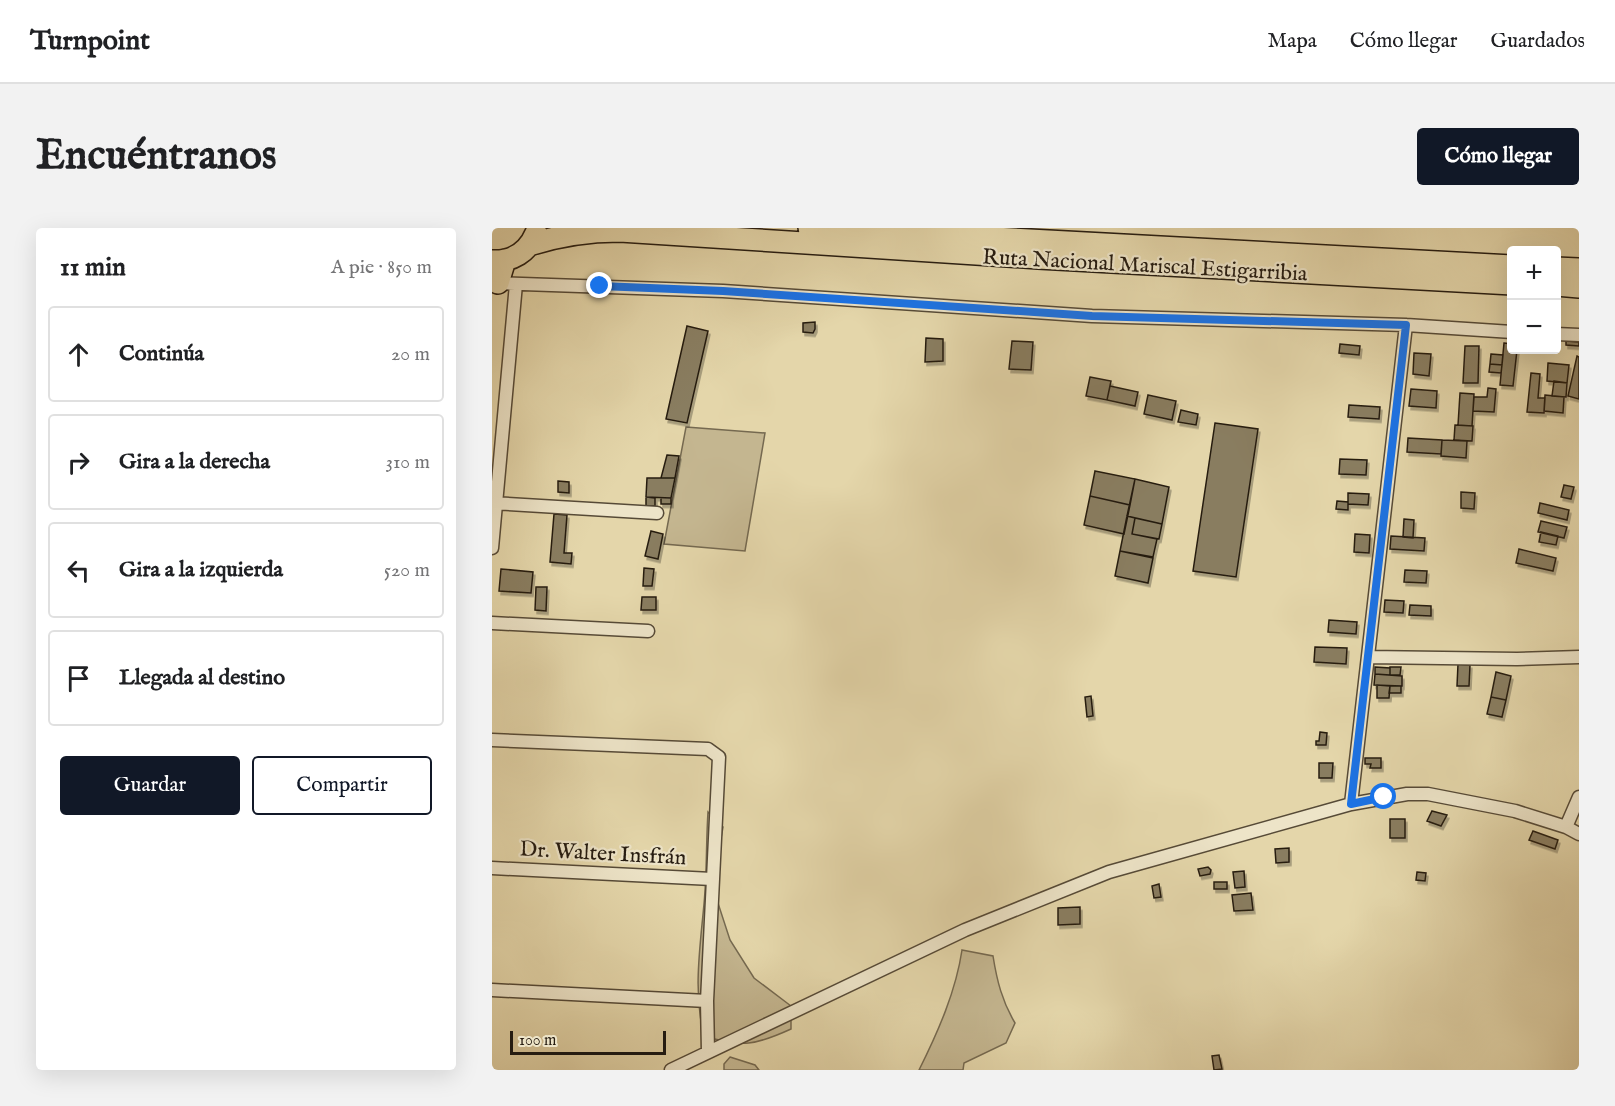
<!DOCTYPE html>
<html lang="es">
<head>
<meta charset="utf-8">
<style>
	body { margin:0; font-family:"IM FELL English",serif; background:#f2f2f2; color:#202124 }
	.controls { position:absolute; right:18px; top:18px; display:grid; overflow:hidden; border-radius:6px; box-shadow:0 6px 24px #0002 }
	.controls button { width:54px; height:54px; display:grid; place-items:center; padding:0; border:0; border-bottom:2px solid #e0e0e0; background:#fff; color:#202124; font:30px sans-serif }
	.scale { position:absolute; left:18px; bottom:15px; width:156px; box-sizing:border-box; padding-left:6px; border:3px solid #261c11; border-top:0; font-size:16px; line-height:21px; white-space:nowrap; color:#261c11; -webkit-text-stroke:4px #ede4c8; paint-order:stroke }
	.stop { position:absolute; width:18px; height:18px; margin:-14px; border:4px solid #1a73e8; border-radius:50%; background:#fff }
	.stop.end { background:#1a73e8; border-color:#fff; box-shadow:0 2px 6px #0008 }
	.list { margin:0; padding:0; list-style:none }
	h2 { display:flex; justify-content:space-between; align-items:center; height:78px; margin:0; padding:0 24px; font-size:26px }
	h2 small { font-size:20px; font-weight:400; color:#757577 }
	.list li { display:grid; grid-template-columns:39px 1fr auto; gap:18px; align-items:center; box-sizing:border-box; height:96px; margin:0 12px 12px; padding:0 12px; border:2px solid #e0e0e0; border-radius:6px }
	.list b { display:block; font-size:22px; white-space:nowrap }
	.list em { font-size:20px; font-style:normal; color:#757577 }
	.actions { display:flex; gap:12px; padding:18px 24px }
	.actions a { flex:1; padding:14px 0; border:2px solid #111827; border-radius:6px; text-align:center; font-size:21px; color:#111827 }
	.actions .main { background:#111827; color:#fff }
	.icon { flex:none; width:33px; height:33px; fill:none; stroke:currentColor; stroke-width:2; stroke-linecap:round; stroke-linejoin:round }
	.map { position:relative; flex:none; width:1087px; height:842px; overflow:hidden; border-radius:6px }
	header { display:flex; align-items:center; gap:36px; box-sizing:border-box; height:84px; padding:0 30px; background:#fff; border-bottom:2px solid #e0e0e0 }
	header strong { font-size:28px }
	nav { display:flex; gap:33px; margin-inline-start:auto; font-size:21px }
	.intro { display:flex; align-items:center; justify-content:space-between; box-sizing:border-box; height:144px; padding:0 36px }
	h1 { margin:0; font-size:42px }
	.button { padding:15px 27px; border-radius:6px; background:#111827; color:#fff; font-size:21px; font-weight:700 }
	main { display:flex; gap:36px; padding:0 36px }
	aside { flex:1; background:#fff; border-radius:6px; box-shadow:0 6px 24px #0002 }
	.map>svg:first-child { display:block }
	.green { fill:#c4b690; stroke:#756950; stroke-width:1.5 }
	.building { fill:#897d61; stroke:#261c11; stroke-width:1.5; filter:url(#shadow) }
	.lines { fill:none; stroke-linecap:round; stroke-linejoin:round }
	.minor-casing { stroke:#564a37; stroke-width:15 }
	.trunk-casing { stroke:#261c11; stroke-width:24 }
	.minor { stroke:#ede4c8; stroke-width:12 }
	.trunk { stroke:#e4d6aa; stroke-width:21 }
	.route { stroke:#1a73e8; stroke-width:8 }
	.labels { text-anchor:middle; stroke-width:4.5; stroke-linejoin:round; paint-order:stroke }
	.street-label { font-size:22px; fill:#261c11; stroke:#ede4c8 }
</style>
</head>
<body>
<header>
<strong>Turnpoint</strong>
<nav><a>Mapa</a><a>Cómo llegar</a><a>Guardados</a></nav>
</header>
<div class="intro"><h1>Encuéntranos</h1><a class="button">Cómo llegar</a></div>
<main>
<aside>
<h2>11 min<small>A pie · 850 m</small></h2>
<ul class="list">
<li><svg class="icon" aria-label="ahead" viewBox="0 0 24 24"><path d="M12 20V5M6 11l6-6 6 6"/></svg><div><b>Continúa</b></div><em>20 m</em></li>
<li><svg class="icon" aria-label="right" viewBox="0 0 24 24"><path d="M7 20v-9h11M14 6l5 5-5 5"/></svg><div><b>Gira a la derecha</b></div><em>310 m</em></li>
<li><svg class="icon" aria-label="left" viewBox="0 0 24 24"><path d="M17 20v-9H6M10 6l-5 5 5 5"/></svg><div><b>Gira a la izquierda</b></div><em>520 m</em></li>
<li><svg class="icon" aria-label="arrive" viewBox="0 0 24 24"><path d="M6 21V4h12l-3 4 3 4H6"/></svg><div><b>Llegada al destino</b></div></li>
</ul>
<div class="actions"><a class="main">Guardar</a><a>Compartir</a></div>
</aside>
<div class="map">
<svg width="1087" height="842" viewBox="0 0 1087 842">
	<defs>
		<filter id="shadow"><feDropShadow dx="2" dy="3.5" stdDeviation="0" flood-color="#0004"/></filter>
	</defs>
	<rect width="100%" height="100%" fill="#e4d6aa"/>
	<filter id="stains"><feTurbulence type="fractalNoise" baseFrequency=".00333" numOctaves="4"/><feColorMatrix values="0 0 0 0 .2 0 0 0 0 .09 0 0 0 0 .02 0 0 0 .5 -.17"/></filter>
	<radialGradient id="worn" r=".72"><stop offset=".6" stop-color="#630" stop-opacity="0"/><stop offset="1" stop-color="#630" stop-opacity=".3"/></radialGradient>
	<!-- green -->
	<path class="green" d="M194,199L273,205L253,323L172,316Z
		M216,584L231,599L223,644V666L238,712L262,750L299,778V801C264,817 250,820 212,808C201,764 208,720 212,676C215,645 214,614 216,584Z
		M470,722L501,728C505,753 510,773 523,795L514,815L472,835L471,842H427C446,804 464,763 470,722Z
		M238,829L263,837L267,842H232V836Z"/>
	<!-- building -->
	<path class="building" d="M323,94V101L321,105L311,104V95Z
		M195,98L216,103L195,195L174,191Z
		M434,110L451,111V133L433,134Z
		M520,113L541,114L539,142L517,141Z
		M1074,113L1087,114V118L1074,117Z
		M1012,115L1020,116V122H1025L1021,158L1008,157Z
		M848,116L868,118L867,127L847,125Z
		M973,118H987L986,155H971Z
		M922,125L939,126L937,148L921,146Z
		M999,126L1011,127L1010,137L998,136Z
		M1085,128L1087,129V171L1076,168Z
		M1056,135L1077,137L1075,155L1055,153Z
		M998,136L1010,137L1009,145L997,144Z
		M1039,145L1048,146L1046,170H1053L1052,185L1035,184Z
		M598,149L619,153L615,172L594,168Z
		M1062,153L1075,155L1074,169L1060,168Z
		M618,158L646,164L643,178L615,172Z
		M996,160L1004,161L1002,184L981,183L982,169H995Z
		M919,161L945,163L944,180L917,178Z
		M968,165L982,166L980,198L966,197Z
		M656,167L684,173L680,192L652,186Z
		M1053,167L1072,169L1071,185L1052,183Z
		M857,177L888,179L887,191L856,189Z
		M689,182L706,186L704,197L686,194Z
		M723,195L766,201L744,349L701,343Z
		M963,197L981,198L980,213L962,212Z
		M916,210L950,212L949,226L915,224Z
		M950,212L975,213L974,230L949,228Z
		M175,227L187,228L183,250H169Z
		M848,231L875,232L874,247L847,246Z
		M603,243L643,251L638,277L598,268Z
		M155,250H183L179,270L154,269Z
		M643,251L677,259L670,296L635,288Z
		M66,253L77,254V265L66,264Z
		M1072,257L1082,259L1079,271L1069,269Z
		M969,264L983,265L982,281L969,280Z
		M856,265L877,266L876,277L856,276Z
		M598,268L638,277L632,306L592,297Z
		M154,269L163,270V278H154Z
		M169,270H179V276H169Z
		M845,273L856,274V282L844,281Z
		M1048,275L1077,282L1075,292L1046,285Z
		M62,286L75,287L72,325H80L79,336L58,334Z
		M635,288L643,290L640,306L665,311L661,329L628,323Z
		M643,290L670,296L667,311L640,306Z
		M912,291L922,292L921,310L911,309Z
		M1049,293L1075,299L1072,310L1046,304Z
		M159,303L171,306L166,331L153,328Z
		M1049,304L1066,308L1064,317L1047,314Z
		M863,306L878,307L877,325L862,324Z
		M899,308L933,310L932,323L898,321Z
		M1027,321L1064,330L1061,343L1024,335Z
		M628,323L661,330L656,355L623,348Z
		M152,340L162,341L160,358H151Z
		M9,341L41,344L39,365L7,363Z
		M913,342L935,343L934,355L912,354Z
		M44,359H55L54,383L43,382Z
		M150,369H164V382H149Z
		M893,372L912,373L911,385L892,384Z
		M918,377L939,378V388L917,387Z
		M837,392L865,394L864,406L836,404Z
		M823,419L855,420L854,436L822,434Z
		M966,436L978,437L977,458H965Z
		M883,439L898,440V447L883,446Z
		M909,439L908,447H898V439Z
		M1004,444L1019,448L1014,472L999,469Z
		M883,446L910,448V458L882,457Z
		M885,457L898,458L897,470H885Z
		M898,458H909V465H897Z
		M599,468L601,488L595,489L593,469Z
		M999,469L1014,472L1010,489L995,486Z
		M828,504L835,505L834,517H824V513H827Z
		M873,530H889V540H878L879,536H873Z
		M827,535H841L840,550H827Z
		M940,583L955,587L949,598L935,593Z
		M898,591H913V610H898Z
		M1041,603L1066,612L1063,621L1037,612Z
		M797,620V634L784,635L783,621Z
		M716,639L719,642L718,646L708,648L706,641Z
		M752,643L753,659L743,660L741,644Z
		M925,644L934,645L933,653L924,652Z
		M722,654H735V661H722Z
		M667,656L669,669L662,670L660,658Z
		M759,665L761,682L742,683L740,667Z
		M588,679V696L566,697V680Z
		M727,827L730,841L722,842L720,828Z"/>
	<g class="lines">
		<!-- minor casing -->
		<g class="minor-casing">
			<path id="minor" d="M2,55L231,63L600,88L914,97L1020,104
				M1064,106L1087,107
				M0,275L165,285
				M0,320L24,56
				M0,395L156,403
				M876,429L1025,431L1087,429
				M0,512L216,521L227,529L215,773L216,824
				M859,576L914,97
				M1074,599L1087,569
				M0,640L220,651
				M0,762L215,773
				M179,842L473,702L617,644L859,576L915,566H936L1023,583L1074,599L1087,606"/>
		</g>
		<!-- trunk casing -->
		<g class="trunk-casing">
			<path id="trunk" d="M317,0L1020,38
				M37,17C68,7 95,3 128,3L546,30L1020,56
				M0,33C20,34 36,24 44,5
				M1064,40L1087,41
				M6,55L13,32
				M1064,57L1087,59"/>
		</g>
		<!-- minor -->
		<use href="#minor" class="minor"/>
		<!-- trunk -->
		<use href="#trunk" class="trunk"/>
	</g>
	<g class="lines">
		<!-- route -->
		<path class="route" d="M108,58L231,63L600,88L914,97L859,576L892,569"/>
	</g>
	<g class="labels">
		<!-- street labels -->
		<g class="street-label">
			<text transform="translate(653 36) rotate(3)" y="8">Ruta Nacional Mariscal Estigarribia</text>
			<text transform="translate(111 624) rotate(3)" y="8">Dr. Walter Insfrán</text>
		</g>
	</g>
	<rect width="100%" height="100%" filter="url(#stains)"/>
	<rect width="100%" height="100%" fill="url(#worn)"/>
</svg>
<div class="controls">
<button>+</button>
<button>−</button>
</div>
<div class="scale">100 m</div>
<div class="stop" style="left:892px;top:569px"></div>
<div class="stop end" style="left:108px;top:58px"></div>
</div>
</main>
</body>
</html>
